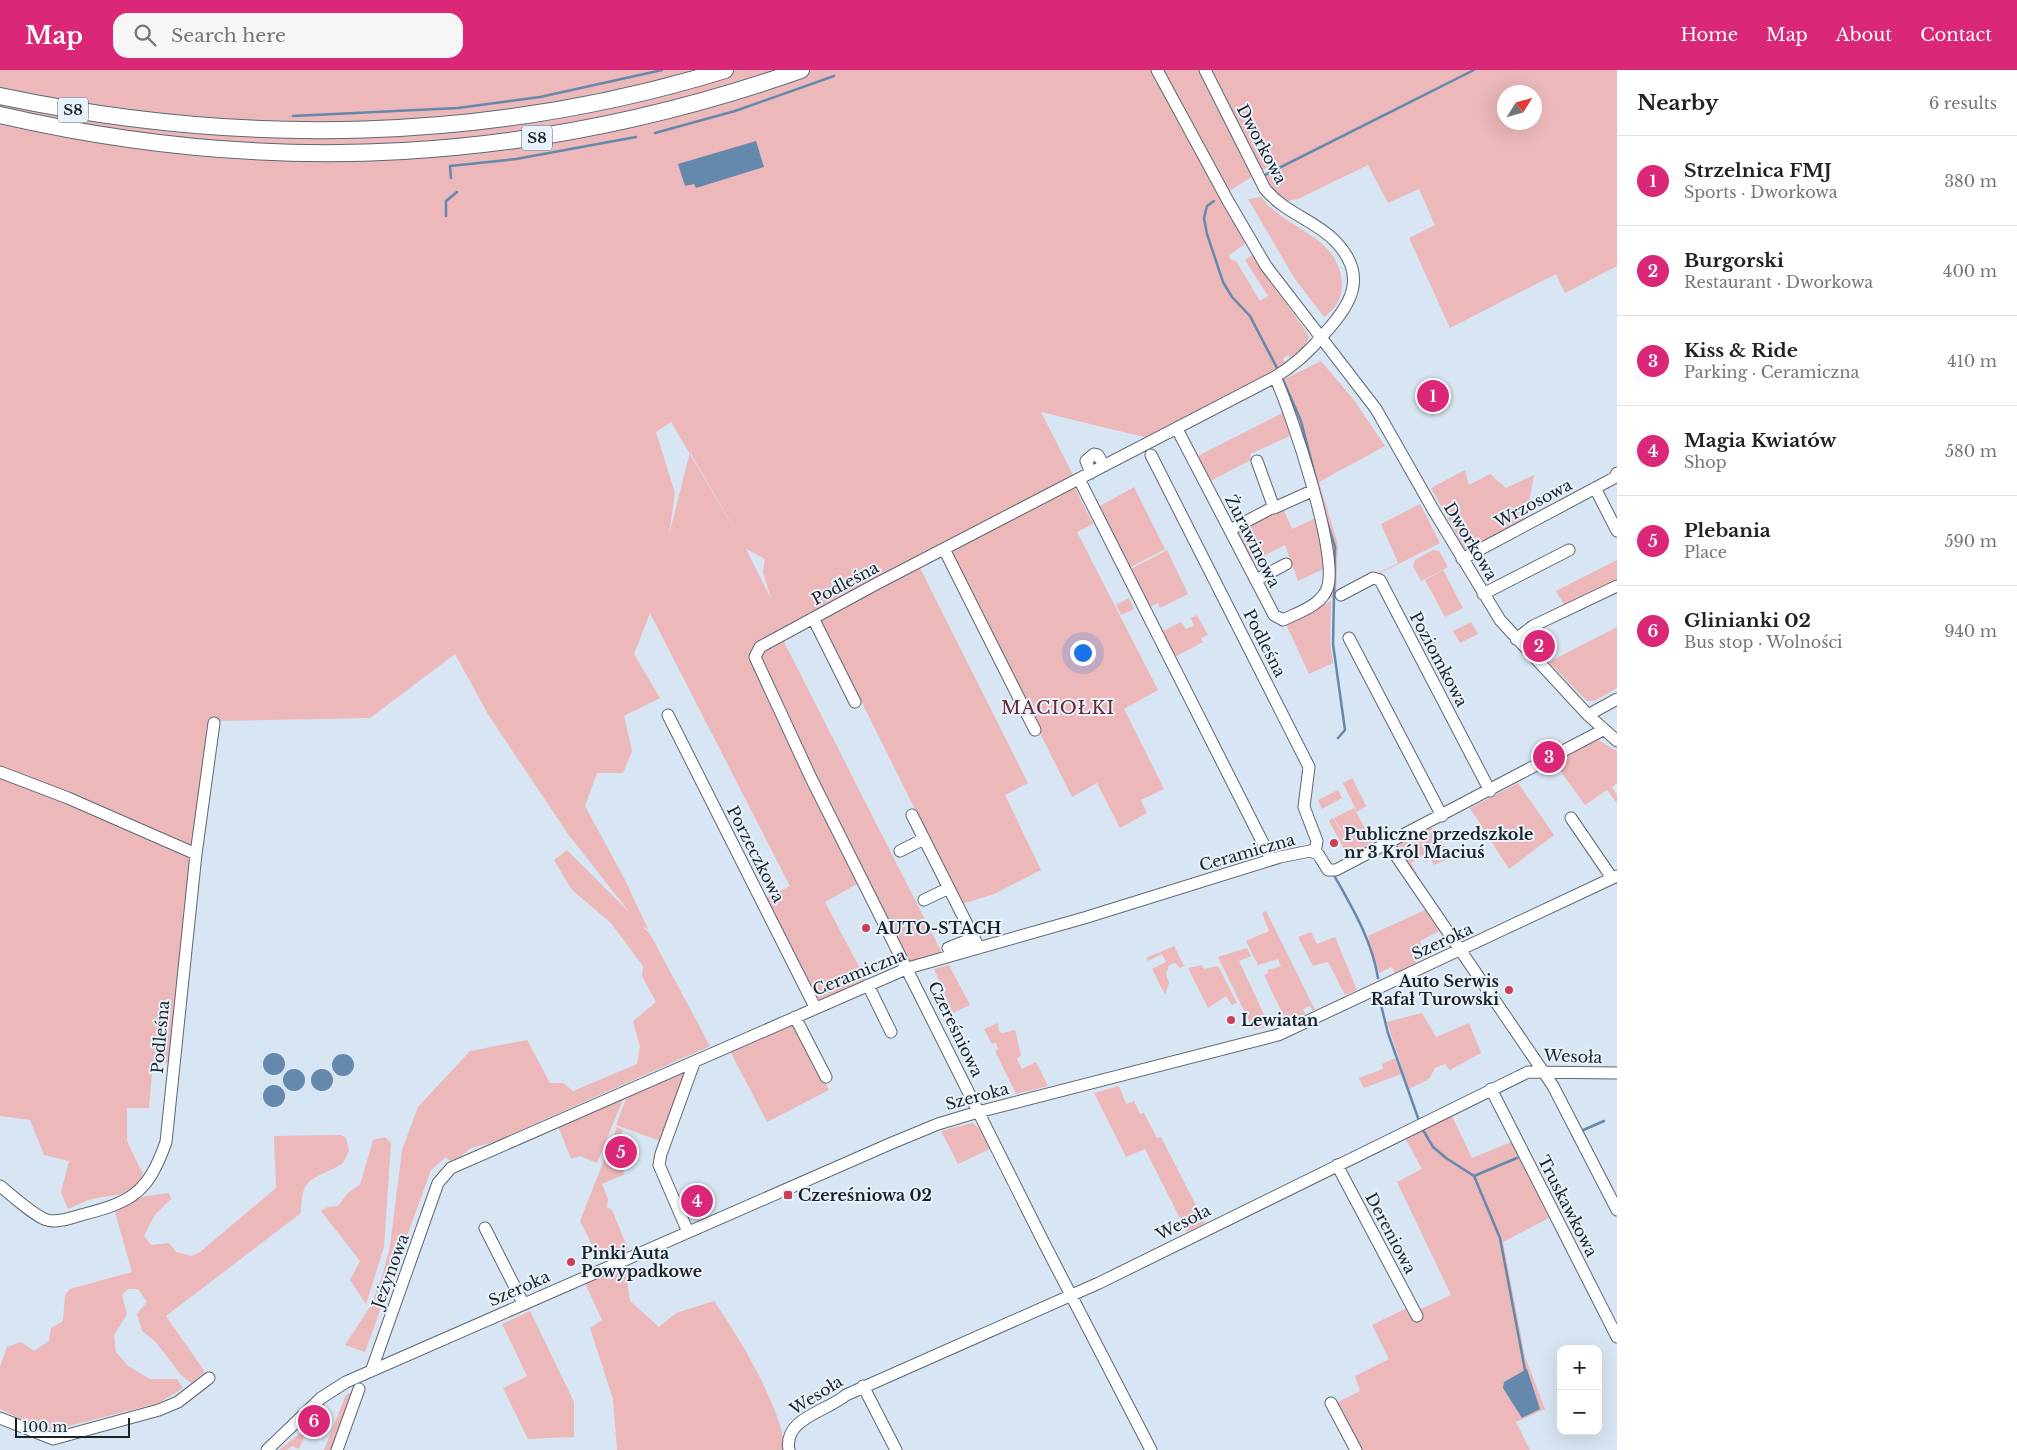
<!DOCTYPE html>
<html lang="en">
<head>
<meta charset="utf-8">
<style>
	body { margin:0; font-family:"Libre Baskerville",serif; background:#f6f6f6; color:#222 }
	.controls { position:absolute; right:15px; bottom:15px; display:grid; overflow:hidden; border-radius:10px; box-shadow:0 5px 20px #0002 }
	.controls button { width:45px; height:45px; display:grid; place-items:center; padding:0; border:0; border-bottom:1px solid #e0e0e0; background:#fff; color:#222; font:25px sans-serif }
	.compass { position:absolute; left:1497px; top:15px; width:45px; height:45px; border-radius:50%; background:#fff; box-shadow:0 5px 20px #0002; rotate:53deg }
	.scale { position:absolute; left:15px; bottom:12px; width:115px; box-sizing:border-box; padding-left:5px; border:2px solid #1c2125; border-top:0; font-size:14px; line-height:18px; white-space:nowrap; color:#1c2125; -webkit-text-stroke:4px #e7f2fd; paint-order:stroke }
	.you { position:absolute; left:1082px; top:582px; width:18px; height:18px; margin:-12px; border:4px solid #fff; border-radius:50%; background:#1a73e8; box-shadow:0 0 0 8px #1a73e833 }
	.badge { display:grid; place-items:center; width:32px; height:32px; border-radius:50%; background:#db2777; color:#fff; font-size:16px; font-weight:700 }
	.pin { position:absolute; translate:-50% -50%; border:2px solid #fff; box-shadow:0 1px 5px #0006 }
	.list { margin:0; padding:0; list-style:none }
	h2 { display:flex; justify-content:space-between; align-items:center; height:65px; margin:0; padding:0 20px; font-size:21px }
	h2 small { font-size:16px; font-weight:400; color:#767676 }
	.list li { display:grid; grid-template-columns:32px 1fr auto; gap:15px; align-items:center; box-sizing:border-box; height:90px; padding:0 20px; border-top:1px solid #e0e0e0 }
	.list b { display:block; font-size:19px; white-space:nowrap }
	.list p { margin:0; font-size:16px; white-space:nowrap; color:#767676 }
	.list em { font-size:16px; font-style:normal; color:#767676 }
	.icon { flex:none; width:28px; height:28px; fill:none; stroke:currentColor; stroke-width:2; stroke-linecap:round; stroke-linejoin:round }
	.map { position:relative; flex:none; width:1617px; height:1380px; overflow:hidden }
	header { display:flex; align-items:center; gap:30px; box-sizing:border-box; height:70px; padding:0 25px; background:#db2777; color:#fff }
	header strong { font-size:24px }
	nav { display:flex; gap:28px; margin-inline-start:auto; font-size:18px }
	.search { width:350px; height:45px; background:#f6f6f6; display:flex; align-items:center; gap:12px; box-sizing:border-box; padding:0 18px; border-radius:15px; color:#767676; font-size:19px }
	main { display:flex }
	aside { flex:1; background:#fff }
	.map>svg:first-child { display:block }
	.green { fill:#ecb8b9; fill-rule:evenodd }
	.water { fill:#6489ad }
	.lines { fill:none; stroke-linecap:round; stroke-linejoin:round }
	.stream { stroke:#6489ad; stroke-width:2.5 }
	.minor-casing { stroke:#5c6873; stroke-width:13 }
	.highway-casing { stroke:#5c6873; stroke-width:18 }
	.minor { stroke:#fff; stroke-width:11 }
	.highway { stroke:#fff; stroke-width:16 }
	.poi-dot { fill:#cf3f54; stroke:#e7f2fd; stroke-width:2 }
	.labels { text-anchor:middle; stroke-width:4; stroke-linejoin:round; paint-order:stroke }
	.shield { fill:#e7f2fd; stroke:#596066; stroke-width:1 }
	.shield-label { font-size:15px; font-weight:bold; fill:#1c2125 }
	.street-label { font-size:16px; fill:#1c2125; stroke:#e7f2fd }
	.poi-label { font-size:16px; font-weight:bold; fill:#1c2125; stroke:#e7f2fd; text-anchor:start }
	.neighbourhood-label { font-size:18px; letter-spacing:1px; fill:#6b252d; stroke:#e7f2fd }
</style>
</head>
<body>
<header>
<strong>Map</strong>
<div class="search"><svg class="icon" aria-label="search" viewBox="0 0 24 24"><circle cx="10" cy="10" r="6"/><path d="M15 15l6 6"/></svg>Search here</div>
<nav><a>Home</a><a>Map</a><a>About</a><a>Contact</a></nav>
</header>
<main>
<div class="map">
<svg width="1617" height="1380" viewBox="0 0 1617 1380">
	<rect width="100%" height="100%" fill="#d8e5f2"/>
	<!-- green -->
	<path class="green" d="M0,0H1617V196L1565,223L1556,204L1450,258L1409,168L1435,155L1419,119L1388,133L1368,95L1298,129L1281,132L1265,111L1268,97L1221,126L1245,174L1229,185L1230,189L1236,191L1260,231L1268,226L1245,190L1252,185L1307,263L1309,268L1303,278L1290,288L1288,285L1283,288L1286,294L1280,299L1285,309L1321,291L1353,329L1385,376L1319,412L1338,475L1336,524L1398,493L1381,454L1420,434L1440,473L1329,529L1331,485L1318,432L1271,307L1148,368L1041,342L1074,407V416L1093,454L1077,462L1158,620L1124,639L1164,719L1141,730L1147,743L1120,758L1097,713L1072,727L948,480L919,496L1028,713L1005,725L1041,800L994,824L962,834L820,548L782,568L942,883L908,893L866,809L825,832L867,912L816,932L764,829L790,816L650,543L634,584L660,628L624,646L632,681L623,703H597L585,736L625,810L648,859L642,856L650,864L710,976L494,1072L471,1078L452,1093L446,1087L431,1100L365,1282L345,1275L370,1237L382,1207L390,1176L402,1080L418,1037L470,981L527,970L550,1013H563L573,1021L637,994L640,977L633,951L656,932L642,906L643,896L611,853L572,820L554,790L567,780L630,843L568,764L489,646L455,584L370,648L212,651L171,993L153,991L149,1038H127V1071L143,1104C131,1128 121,1123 98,1128C88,1129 77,1135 68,1139L61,1122L69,1091L44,1085L30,1050L0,1046ZM1504,22H1534V52H1504ZM671,352L742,472L690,382L669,465L675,423L656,362ZM746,479L765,489L763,502L771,529Z
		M1261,127C1288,162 1340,165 1342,215C1342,229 1335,239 1324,247L1295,209L1248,129Z
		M1284,342L1290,366L1250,384L1251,390L1210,411L1198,386Z
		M1465,400L1469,415L1490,404L1506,418L1534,405L1528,437L1521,454L1466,481L1431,418Z
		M1134,417L1165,479L1129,498L1098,437Z
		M1283,438L1292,459L1316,448L1324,485L1323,499L1298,511L1285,475L1253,491L1237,462Z
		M1167,480L1188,524L1160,538L1158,533L1149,537L1129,500Z
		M1433,480L1439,481L1448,497L1421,511L1413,496L1415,490Z
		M1617,490V514L1566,538L1556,521Z
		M1443,500L1463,538L1445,547L1425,510Z
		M1129,528L1134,539L1121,545L1116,535Z
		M1331,531L1330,573L1333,593L1309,604L1286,554Z
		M1197,545L1208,565L1201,568L1203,572L1175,587L1163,561L1181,552L1186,559L1194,556L1191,548Z
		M1471,552L1478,564L1460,573L1453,561Z
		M1617,557V618L1594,631H1587L1549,592Z
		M1598,670L1617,681V713L1612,717L1617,725V733L1607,720L1585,735L1554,692Z
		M1352,708L1366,736L1357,742L1343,713Z
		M1518,713L1554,765L1509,799L1470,738Z
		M1338,720L1342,728L1322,739L1318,730Z
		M1354,738L1373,774L1349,788L1329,751L1333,748L1350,778L1334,748Z
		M1431,757L1452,787L1434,795L1427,783L1411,793L1417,804L1414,806L1396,779L1398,775Z
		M1425,840L1439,861L1420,871L1426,888L1395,903L1392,897L1379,903L1368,866Z
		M1266,841L1315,940L1313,941L1310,936L1303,939L1305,944L1287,953L1264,905L1268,903V900L1281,896L1278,889L1258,895L1246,871L1269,861L1262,843Z
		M1311,862L1317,874L1335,867L1357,920L1345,925L1328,892L1313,896L1298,867Z
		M1174,876L1184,896L1180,898L1175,893L1169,895L1166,904L1169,913L1165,925L1152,899L1166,892L1162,884L1148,891L1146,888Z
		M1247,878L1251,886L1239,891L1270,957L1253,959L1218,887Z
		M949,895L970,935L953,943L934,899Z
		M1202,895L1204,899L1218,896L1237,933L1232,935L1226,926L1208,938L1188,898Z
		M1422,943L1436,967L1469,953L1481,983L1450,1000L1445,994L1435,998L1429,1009L1409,1019L1387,952Z
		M796,952L829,1020L767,1052L730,981Z
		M998,953L999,961L1002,963L1015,960L1021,985L1017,989L1022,999L1036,992L1048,1016L1016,1024L995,981L998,979L996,973L992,974L984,959Z
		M1395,988L1401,1004L1364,1018L1359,1008L1383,999L1382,994Z
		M680,1001L684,1004L660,1071L616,1055L627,1026Z
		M1119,1016L1126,1034L1134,1031L1140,1044L1144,1043L1157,1068L1161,1067L1205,1153L1187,1162L1145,1079L1126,1087L1094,1023Z
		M624,1027L597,1093L580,1086L571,1089L558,1056Z
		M1451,1044L1472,1088L1511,1072L1549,1148L1503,1172L1525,1287L1545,1339L1516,1352L1530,1380H1359L1334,1334L1360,1321L1355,1306L1389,1289L1372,1255L1411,1236L1419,1240L1451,1225L1397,1112L1422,1099L1404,1066Z
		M972,1053L984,1062L992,1078L958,1094L941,1061Z
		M617,1057L623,1060L609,1091L625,1097L623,1105L602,1114L608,1129L607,1137L612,1140L628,1179L609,1187L606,1184L599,1188L580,1151Z
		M341,1065L346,1068L349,1081L343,1093C315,1111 301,1103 301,1143L166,1246L205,1302L191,1313L181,1305L155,1271L142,1261L137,1244L147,1232L138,1219H128L122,1225L127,1244L114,1265L116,1282L128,1296L150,1309H177L183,1318L159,1333L53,1360L33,1355L0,1339V1297L7,1277L21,1272L34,1281L49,1271L51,1258L63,1251L65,1225L70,1219L132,1202L115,1142L141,1127L169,1123L171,1129L154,1146L144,1166L151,1175L169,1173L176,1182L192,1186L200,1182L276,1118L274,1066Z
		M385,1067L391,1073L384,1177L366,1234L350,1210L360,1191L321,1141L328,1137L338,1136L348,1123L360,1115L373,1070Z
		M625,1196L630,1231L659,1257L676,1243L714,1231C741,1270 779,1334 786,1380H617L613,1329L590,1258L602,1250L585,1213Z
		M530,1241L574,1332V1367L528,1369L503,1318L527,1306L502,1254Z
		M352,1322L331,1380H324L346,1325Z
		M308,1357L299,1379L292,1376L287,1380H279Z"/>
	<!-- water -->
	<path class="water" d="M756,71L764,97L696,118L694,114L685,116L678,94Z
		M263 994a11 11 0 1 1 22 0a11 11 0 1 1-22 0Z
		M332 995a11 11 0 1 1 22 0a11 11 0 1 1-22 0Z
		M311 1010a11 11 0 1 1 22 0a11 11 0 1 1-22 0Z
		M283 1010a11 11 0 1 1 22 0a11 11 0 1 1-22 0Z
		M263 1026a11 11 0 1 1 22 0a11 11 0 1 1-22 0Z
		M1527,1299L1540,1339L1522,1348L1503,1318L1504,1312Z"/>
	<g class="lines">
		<!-- stream -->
		<path class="stream" d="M293,46L458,38L540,27L662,0
			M655,63L735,41L834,6
			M1265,105L1474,0
			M451,108L450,96L516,89L636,67
			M1214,131L1207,136L1204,148L1207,164L1223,212L1232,227L1250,246L1278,300
			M446,146V131L457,122
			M1283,310L1301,351L1317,413
			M1327,452L1335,477L1333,574L1345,660L1338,668
			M1335,807C1353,839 1372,871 1378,908
			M1379,927L1388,963L1418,1048
			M1423,1060L1433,1077L1446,1088L1474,1106L1500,1168L1525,1300
			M1581,1061L1604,1051
			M1474,1106L1517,1088"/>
		<!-- minor casing -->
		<g class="minor-casing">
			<path id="minor" d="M1157,0L1228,131L1266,196L1376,339L1434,441L1500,550L1588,645L1617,671
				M1177,359L1274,545L1283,550C1299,542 1323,535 1328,516C1337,480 1292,344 1275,307
				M1151,385L1309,697L1304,737L1317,771L1315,782
				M1257,391L1274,438L1312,421
				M1091,403L1086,391L1094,384L1098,385L1104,396
				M1079,409L1271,789
				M1595,418L1617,461
				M1230,460L1268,440
				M944,479L1035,660
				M1462,489L1614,408L1617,403
				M1256,510L1286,494
				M1483,524L1569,480
				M1341,525L1373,508L1380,510L1490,721
				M813,548L855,632
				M1349,568L1442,746
				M1516,569L1533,556L1617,516
				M668,645L815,937
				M1588,645L1617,629
				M0,702L68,728L196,784
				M912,745L979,878
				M1571,748L1612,808
				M1388,774L1553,1016L1617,1140
				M900,781L924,769
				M924,830L949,818
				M948,878L973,868
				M868,915L891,962
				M795,947L826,1007
				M1491,1019L1617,1267
				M1337,1095L1417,1246
				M0,1116C12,1125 34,1146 47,1150C57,1153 71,1148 81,1145C132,1132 148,1123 166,1072L196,784L214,653
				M485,1158L523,1233
				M688,1162L659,1095L661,1084L694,993
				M372,1299L438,1113L451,1098L908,898L1084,848L1280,787L1310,781L1318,784L1328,800H1336L1603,660
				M863,1316L896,1380
				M1331,1333L1356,1380
				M0,1348L53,1369L159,1340L178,1332L209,1308
				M267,1380L321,1328L346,1312L892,1073L938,1054L978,1042L1278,965L1617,806
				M337,1380L359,1319
				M789,1380C783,1348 828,1341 846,1325L1099,1213L1528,1002L1617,1003
				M1151,1380L1044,1173L811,708L755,587L760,577L878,513L1275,307C1295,295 1309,282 1324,264C1351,235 1369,206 1335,171C1315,150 1286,144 1265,119L1205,0"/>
		</g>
		<!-- highway casing -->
		<g class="highway-casing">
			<path id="highway" d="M0,26C242,77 488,73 725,0
				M0,45C273,108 536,93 801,0"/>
		</g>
		<!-- minor -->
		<use href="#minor" class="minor"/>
		<!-- highway -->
		<use href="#highway" class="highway"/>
	</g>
	<!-- markers -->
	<g class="poi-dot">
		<circle cx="1334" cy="773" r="5"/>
		<circle cx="866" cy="858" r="5"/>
		<circle cx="1509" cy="920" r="5"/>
		<circle cx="1231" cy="950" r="5"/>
		<rect x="783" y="1120" width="10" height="10" rx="2.5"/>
		<circle cx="571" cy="1192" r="5"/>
	</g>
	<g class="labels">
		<!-- shield labels -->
		<g class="shield">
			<rect x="58" y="27.5" width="30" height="25" rx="4"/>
			<rect x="522" y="55.5" width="30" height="25" rx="4"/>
		</g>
		<g class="shield-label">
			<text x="73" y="45">S8</text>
			<text x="537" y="73">S8</text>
		</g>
		<!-- street labels -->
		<g class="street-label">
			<text transform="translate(1262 74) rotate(62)" y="6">Dworkowa</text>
			<text transform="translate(1533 433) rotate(-28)" y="6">Wrzosowa</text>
			<text transform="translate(1253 471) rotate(63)" y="6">Żurawinowa</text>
			<text transform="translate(1471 471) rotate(59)" y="6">Dworkowa</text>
			<text transform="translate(845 513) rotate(-28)" y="6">Podleśna</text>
			<text transform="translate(1265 573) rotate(63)" y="6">Podleśna</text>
			<text transform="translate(1439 589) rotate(62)" y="6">Poziomkowa</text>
			<text transform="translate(1247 782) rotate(-16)" y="6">Ceramiczna</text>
			<text transform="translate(756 784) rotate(63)" y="6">Porzeczkowa</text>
			<text transform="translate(1442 871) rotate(-25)" y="6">Szeroka</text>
			<text transform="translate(859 902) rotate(-22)" y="6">Ceramiczna</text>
			<text transform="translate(956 959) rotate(64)" y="6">Czereśniowa</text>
			<text transform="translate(160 967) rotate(-85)" y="6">Podleśna</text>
			<text transform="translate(1573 986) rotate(2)" y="6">Wesoła</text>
			<text transform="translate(977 1026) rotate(-15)" y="6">Szeroka</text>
			<text transform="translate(1568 1136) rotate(63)" y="6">Truskawkowa</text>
			<text transform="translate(1183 1152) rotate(-27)" y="6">Wesoła</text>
			<text transform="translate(1391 1163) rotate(62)" y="6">Dereniowa</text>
			<text transform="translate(390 1201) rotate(-70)" y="6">Jeżynowa</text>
			<text transform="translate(519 1218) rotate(-24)" y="6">Szeroka</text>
			<text transform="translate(816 1325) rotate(-32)" y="6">Wesoła</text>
		</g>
		<!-- poi labels -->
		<g class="poi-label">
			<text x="1344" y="770">Publiczne przedszkole<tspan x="1344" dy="18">nr 3 Król Maciuś</tspan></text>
			<text x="876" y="864">AUTO-STACH</text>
			<text x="1499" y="917" text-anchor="end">Auto Serwis<tspan x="1499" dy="18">Rafał Turowski</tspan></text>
			<text x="1241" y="956">Lewiatan</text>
			<text x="798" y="1131">Czereśniowa 02</text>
			<text x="581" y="1189">Pinki Auta<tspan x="581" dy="18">Powypadkowe</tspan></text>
		</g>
		<!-- neighbourhood labels -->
		<g class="neighbourhood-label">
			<text x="1058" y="644">MACIOŁKI</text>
		</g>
	</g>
</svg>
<div class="controls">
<button>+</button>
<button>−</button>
</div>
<svg class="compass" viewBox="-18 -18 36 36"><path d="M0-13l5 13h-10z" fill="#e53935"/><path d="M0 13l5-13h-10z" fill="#767676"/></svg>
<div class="scale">100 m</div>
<div class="you"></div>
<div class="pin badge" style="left:1433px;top:326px">1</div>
<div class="pin badge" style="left:1539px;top:576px">2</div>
<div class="pin badge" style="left:1549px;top:687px">3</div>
<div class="pin badge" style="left:697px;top:1131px">4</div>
<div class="pin badge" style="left:621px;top:1082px">5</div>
<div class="pin badge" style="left:314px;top:1351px">6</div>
</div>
<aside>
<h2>Nearby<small>6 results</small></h2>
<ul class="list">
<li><span class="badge">1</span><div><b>Strzelnica FMJ</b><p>Sports · Dworkowa</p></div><em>380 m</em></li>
<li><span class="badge">2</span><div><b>Burgorski</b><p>Restaurant · Dworkowa</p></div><em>400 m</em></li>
<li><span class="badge">3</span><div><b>Kiss &amp; Ride</b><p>Parking · Ceramiczna</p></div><em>410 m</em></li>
<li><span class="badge">4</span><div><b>Magia Kwiatów</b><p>Shop</p></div><em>580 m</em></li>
<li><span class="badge">5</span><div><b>Plebania</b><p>Place</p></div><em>590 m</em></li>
<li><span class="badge">6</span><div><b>Glinianki 02</b><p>Bus stop · Wolności</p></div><em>940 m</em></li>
</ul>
</aside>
</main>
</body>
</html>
